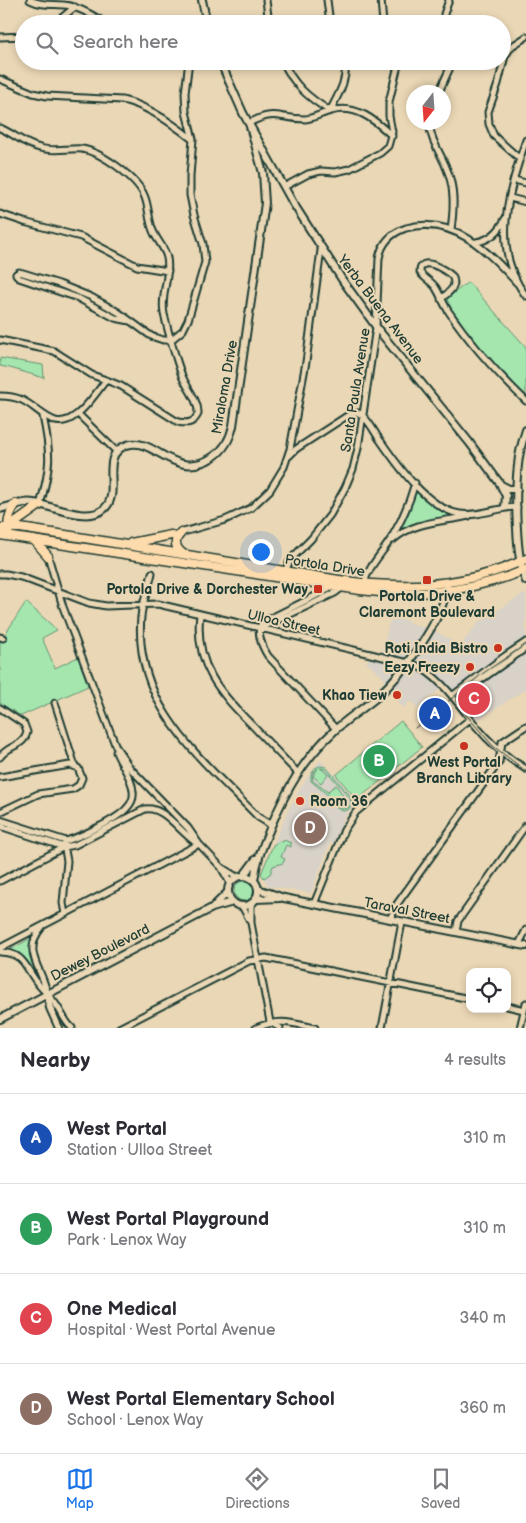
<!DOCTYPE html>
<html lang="en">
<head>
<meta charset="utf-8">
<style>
	body { margin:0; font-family:"Balsamiq Sans",sans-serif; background:#f7f7f7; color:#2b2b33 }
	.controls { position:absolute; right:15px; bottom:15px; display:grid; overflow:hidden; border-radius:10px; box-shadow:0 2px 8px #0003 }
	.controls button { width:45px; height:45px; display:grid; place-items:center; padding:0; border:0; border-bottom:1px solid #e1e1e2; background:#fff; color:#2b2b33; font:25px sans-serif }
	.compass { position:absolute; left:406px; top:85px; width:45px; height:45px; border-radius:50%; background:#fff; box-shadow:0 2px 8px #0003; rotate:197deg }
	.you { position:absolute; left:260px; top:551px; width:18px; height:18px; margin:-12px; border:4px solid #fff; border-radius:50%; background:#1a73e8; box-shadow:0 0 0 8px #1a73e833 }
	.badge { display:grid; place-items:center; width:32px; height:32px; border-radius:50%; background:#1a73e8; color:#fff; font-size:16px; font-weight:700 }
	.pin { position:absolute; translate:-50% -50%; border:2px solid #fff; box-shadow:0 1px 5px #0006 }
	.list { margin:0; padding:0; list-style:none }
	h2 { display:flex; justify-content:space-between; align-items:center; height:65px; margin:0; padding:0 20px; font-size:21px }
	h2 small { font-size:16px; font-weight:400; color:#7c7c81 }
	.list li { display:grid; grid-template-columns:32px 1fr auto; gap:15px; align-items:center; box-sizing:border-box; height:90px; padding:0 20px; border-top:1px solid #e1e1e2 }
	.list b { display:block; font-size:19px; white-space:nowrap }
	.list p { margin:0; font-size:16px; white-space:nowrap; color:#7c7c81 }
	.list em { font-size:16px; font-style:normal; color:#7c7c81 }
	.icon { flex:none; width:28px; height:28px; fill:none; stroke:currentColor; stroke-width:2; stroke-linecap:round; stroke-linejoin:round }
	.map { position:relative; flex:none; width:526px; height:1028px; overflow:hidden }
	.search { position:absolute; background:#fff; box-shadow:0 2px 8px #0003; left:15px; right:15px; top:15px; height:55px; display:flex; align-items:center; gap:12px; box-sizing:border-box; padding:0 18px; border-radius:28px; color:#7c7c81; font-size:19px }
	.sheet { height:425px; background:#fff }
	nav { display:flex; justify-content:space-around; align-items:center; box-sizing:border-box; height:70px; border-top:1px solid #e1e1e2; background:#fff; font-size:14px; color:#7c7c81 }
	nav a { display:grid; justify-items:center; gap:2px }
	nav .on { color:#1a73e8 }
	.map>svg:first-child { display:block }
	.built { fill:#d8d2c8 }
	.green { fill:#a5e6af; stroke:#629272; fill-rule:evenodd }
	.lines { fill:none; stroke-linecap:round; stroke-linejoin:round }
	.minor-casing { stroke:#1f3d34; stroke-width:9 }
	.tertiary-casing { stroke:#1f3d34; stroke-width:10 }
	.primary-casing { stroke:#1f3d34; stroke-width:11 }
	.minor { stroke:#ead7b5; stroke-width:5 }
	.tertiary { stroke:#ead7b5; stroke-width:6 }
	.primary { stroke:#fedbac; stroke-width:8 }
	.tram { stroke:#1f3d34; stroke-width:1 }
	.poi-dot { fill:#c8321e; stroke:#ead7b5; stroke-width:2 }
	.labels { text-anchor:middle; stroke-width:4; stroke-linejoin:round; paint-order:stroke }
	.street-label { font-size:14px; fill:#1f3d34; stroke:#ead7b5 }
	.poi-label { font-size:14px; font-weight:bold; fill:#1f3d34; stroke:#ead7b5; text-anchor:end }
</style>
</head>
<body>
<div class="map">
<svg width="526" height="1028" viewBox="0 0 526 1028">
	<rect width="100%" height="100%" fill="#ead7b5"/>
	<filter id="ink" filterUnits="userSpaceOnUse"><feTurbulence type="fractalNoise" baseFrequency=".02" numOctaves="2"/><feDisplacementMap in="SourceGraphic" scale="10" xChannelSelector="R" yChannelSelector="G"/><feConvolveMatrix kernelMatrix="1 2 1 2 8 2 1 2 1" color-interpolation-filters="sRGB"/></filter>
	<g filter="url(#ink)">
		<!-- built -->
		<path class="built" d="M523,594L526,595V689L478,720L446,684L417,708L411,701L403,708L392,696L384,678L366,662L369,659L382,652L389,623L394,618H400L415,625L437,632L460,646L479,622Z
			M320,760L335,775L357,802L344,818L333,844L330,843L311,893L268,886L261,874L288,810L305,781Z"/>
		<!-- green -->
		<path class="green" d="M468,282L526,347V397C496,367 468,336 444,301Z
			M0,358L43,365L44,378L10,368L0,366Z
			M416,490L437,508L455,517L400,531L399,529Z
			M26,602L57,630L42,638L55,668L78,657L88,686L21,716L0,703V642Z
			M401,721L422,747L357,800L336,775Z
			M320,766L326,767L351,797L352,805L348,810L343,811L338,809L329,796L311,781V774L315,768ZM318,768L313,776L321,783L328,774L320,768L325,769L350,798L351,804L348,808L342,809L337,806L346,800L336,785L328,791L329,793L313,781L312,774Z
			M284,840L291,843V847L286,845L281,857L285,859L283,863L273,866L270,874L264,878L261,874L273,845L280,841L283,842Z
			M234 891a10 10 0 1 1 20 0a10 10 0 1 1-20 0Z
			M31,938L33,939L31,954L35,968L34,969L26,959L10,950Z"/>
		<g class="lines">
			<!-- minor casing -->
			<g class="minor-casing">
				<path id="minor" d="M30,0C44,7 56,3 70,6C84,9 95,17 107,24
					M266,0L269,24
					M327,0L330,24
					M381,0L383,24
					M54,24L75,7
					M445,24L444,14L449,0
					M0,37L24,36
					M283,61C293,85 309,98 330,111C338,95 348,80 345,61
					M0,79L33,93L47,96L122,100C147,105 172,123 192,139
					M439,92L453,61
					M429,122C430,139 440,152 446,167C455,187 454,208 451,230
					M249,123C276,109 278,119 305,119C315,118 322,113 331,111C356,104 375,120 392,136
					M0,128C14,134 26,145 40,148C54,152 68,148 82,149C101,152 136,177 144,195C149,206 148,217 152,228C155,239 165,247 167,258C171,276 160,294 164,314C169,335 175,356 182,376C187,388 199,401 198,414C194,423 188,424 178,422L121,386L106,380C97,392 88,406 76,415C54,433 41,409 22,400C15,397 8,396 0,396
					M526,140C509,190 490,249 526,296
					M520,159L494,136L489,124L488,112L498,84L505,56L512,46L526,37
					M514,180L526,183
					M284,187L308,174L321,171L335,172L349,169L380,153L388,146L392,132L389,116V102L399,61
					M510,198L526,202
					M0,214L24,222L81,237L137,266L168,271
					M476,242C490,240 499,232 505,219
					M16,274L19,272L23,273L59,284L91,297L118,312L151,336L163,340H171L183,330L188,320L205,262L203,244L194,215L190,195V176L193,139L186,112L185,93L189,61
					M16,274L19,278L78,298L115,318L130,321
					M441,299C449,292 458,287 452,276C446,270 420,254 420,272C424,279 432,281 436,288C441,296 444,305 449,312C470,343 499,375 526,401
					M0,340L54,351L92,375L106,380
					M78,414L117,452
					M289,456L296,449L350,414L359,413C369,419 374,432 380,440C398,466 428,509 460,514C480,517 498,507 517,507
					M40,505C51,467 51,454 43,416
					M180,533L225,520L251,508L270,490L284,467L290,449L306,362L321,250
					M393,540C413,521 444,522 469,516
					M48,556L63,607L116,747L130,768L188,828L199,844L221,867L237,877
					M285,571L291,559L311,539L330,515L345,488L353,469L358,448L376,327L379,258C382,243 391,233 406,228C454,215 489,252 517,283
					M152,573C149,588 142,602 141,617C133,706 203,760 258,817L271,825
					M0,574H6L21,577L89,603L106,606L158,604L413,664C440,675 458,704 476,726C490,743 507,758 526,769
					M364,584C368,566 383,553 392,537C402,520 410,501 415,483
					M331,585L327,590L263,622C255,631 262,647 268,656L336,729
					M200,614C194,664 219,692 252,725C267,741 282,757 298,773
					M261,628L335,593L343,587
					M0,637L3,638
					M452,696L505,656L526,642
					M55,703L75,766
					M458,703L475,684L526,648
					M0,708L24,724L27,732C24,747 9,744 0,757
					M0,777L70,765L78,768L82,778L79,785L73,789L38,794L0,812
					M0,820L66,841C80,837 118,819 127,808C132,803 134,798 133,791C132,777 121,765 116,752
					M0,826L64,847
					M64,845L67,861L63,903L65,914
					M221,867L230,883
					M0,881L64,847L75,845L145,809C165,806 180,833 198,844
					M251,904V923L270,1022L280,1028
					M314,904L344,830L356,812L470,719
					M242,906L250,921
					M390,919L397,904L499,762L502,742L526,726
					M42,927C21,952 42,967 47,993
					M456,932L458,921L526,825
					M519,944L526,930
					M0,948L199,844
					M0,952C26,953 25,969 39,985C45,992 52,998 57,1006C62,1013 65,1022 72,1028
					M507,1006L524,1010
					M119,1028L249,961L266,958L470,999
					M256,1028C280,1018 291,1023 315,1028
					M382,1028L402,922
					M520,1028L526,1003"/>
			</g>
			<!-- tertiary casing -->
			<g class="tertiary-casing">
				<path id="tertiary" d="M202,0L207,24
					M220,61L243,113L293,203L343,281L380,332L469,442L501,485L509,489H517
					M526,430C522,442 519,453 518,465C515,491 515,558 526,581
					M501,486L506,496L505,507
					M0,509C10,506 23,501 34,503C53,506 87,523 104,509C123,493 97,455 127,445C155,436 174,482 213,457C224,450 230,439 233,426L265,203L263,173L249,123
					M244,875L256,859
					M228 891a15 15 0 1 1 30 0a15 15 0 1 1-30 0Z
					M254,880C257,858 263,846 271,826C286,790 304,759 333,732C346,719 363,709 377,697C403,673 443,621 447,586
					M258,889L284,898L526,946
					M256,899L280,898
					M213,907L228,892
					M47,993L50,1008L59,1028
					M0,1019L212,908L233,902"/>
			</g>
			<!-- primary casing -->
			<g class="primary-casing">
				<path id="primary" d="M0,528H20L72,536L339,580C402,590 467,587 526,559
					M8,528L40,505
					M9,530C7,521 10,512 16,504
					M181,533C173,540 175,548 183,554
					M0,535L360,590C405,596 449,594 493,581C504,578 516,574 526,569
					M34,540L48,556
					M131,543L171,535"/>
			</g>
			<!-- minor -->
			<use href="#minor" class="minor"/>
			<!-- tertiary -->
			<use href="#tertiary" class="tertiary"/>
			<!-- primary -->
			<use href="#primary" class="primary"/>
			<!-- tram -->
			<path class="tram" d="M461,691L458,695L457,702L462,710L493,746L526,771
				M415,728L482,674L526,644"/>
		</g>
	</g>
	<!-- markers -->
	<g class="poi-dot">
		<rect x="422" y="575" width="10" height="10" rx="2.5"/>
		<rect x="313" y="584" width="10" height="10" rx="2.5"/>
		<circle cx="498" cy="648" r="5"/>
		<circle cx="470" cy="667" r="5"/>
		<circle cx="397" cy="695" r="5"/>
		<circle cx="464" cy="746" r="5"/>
		<circle cx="300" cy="801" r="5"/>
	</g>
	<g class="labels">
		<!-- street labels -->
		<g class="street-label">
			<text transform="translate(381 309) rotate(53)" y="5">Yerba Buena Avenue</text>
			<text transform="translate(224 387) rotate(-80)" y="5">Miraloma Drive</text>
			<text transform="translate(355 390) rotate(-81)" y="5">Santa Paula Avenue</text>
			<text transform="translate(325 565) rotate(9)" y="5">Portola Drive</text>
			<text transform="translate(284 622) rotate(13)" y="5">Ulloa Street</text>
			<text transform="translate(407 910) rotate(11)" y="5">Taraval Street</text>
			<text transform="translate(100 952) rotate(-27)" y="5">Dewey Boulevard</text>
		</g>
		<!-- poi labels -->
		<g class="poi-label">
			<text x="308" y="594">Portola Drive &amp; Dorchester Way</text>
			<text x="427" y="601" text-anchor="middle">Portola Drive &amp;<tspan x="427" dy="16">Claremont Boulevard</tspan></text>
			<text x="488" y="653">Roti India Bistro</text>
			<text x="460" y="672">Eezy Freezy</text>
			<text x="387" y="700">Khao Tiew</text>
			<text x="464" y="767" text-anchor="middle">West Portal<tspan x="464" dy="16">Branch Library</tspan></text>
			<text x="310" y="806" text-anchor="start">Room 36</text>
		</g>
	</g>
</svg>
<div class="controls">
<button><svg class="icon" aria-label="locate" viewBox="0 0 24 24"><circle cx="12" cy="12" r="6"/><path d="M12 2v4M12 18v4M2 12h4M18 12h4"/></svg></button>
</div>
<svg class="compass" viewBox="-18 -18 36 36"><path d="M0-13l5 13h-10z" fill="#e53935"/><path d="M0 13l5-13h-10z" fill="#7c7c81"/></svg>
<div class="you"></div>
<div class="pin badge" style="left:435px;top:714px;background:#1a4fb4">A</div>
<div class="pin badge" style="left:379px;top:761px;background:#2e9e5b">B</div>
<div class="pin badge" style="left:474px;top:699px;background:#e0444e">C</div>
<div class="pin badge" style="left:310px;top:828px;background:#8d6e63">D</div>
<div class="search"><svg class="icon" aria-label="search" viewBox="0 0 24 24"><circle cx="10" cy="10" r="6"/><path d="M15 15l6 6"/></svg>Search here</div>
</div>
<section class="sheet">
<h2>Nearby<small>4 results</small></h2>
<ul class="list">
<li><span class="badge" style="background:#1a4fb4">A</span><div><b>West Portal</b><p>Station · Ulloa Street</p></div><em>310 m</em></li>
<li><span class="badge" style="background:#2e9e5b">B</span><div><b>West Portal Playground</b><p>Park · Lenox Way</p></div><em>310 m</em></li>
<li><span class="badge" style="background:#e0444e">C</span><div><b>One Medical</b><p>Hospital · West Portal Avenue</p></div><em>340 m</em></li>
<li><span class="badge" style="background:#8d6e63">D</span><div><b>West Portal Elementary School</b><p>School · Lenox Way</p></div><em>360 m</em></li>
</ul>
</section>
<nav>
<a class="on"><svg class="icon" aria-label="map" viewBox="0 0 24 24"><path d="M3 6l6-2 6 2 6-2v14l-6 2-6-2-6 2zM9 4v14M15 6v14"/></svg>Map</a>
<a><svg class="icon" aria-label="directions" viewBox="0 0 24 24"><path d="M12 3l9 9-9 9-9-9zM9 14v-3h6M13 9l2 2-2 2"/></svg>Directions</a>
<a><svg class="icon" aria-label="saved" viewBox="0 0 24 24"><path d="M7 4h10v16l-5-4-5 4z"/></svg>Saved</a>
</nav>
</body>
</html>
